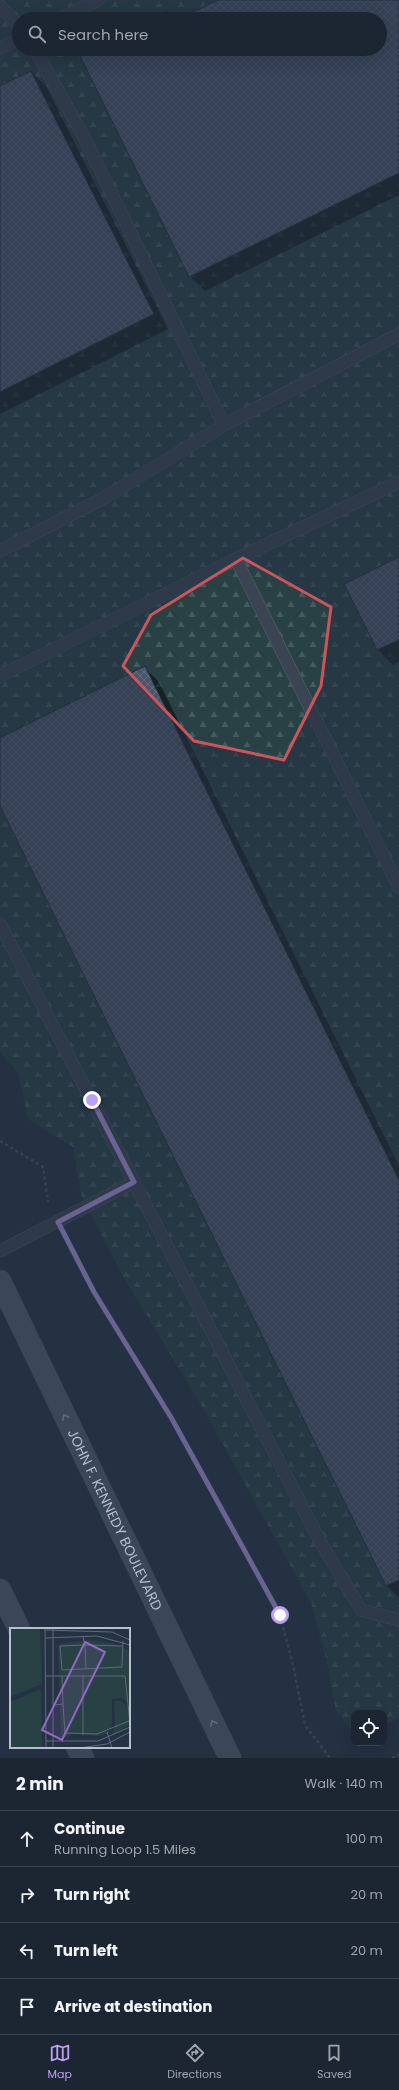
<!DOCTYPE html>
<html lang="en">
<head>
<meta charset="utf-8">
<style>
	body { margin:0; font-family:Poppins,sans-serif; background:#252e3b; color:#f1f3f6 }
	.controls { position:absolute; right:12px; bottom:12px; display:grid; overflow:hidden; border-radius:8px; box-shadow:0 4px 16px #0002 }
	.controls button { width:36px; height:36px; display:grid; place-items:center; padding:0; border:0; border-bottom:1px solid #3a434e; background:#1c2633; color:#f1f3f6; font:20px sans-serif }
	.stop { position:absolute; width:12px; height:12px; margin:-9px; border:3px solid #bca0f2; border-radius:50%; background:#fff }
	.stop.end { background:#bca0f2; border-color:#fff; box-shadow:0 1px 4px #0008 }
	.list { margin:0; padding:0; list-style:none }
	h2 { display:flex; justify-content:space-between; align-items:center; height:52px; margin:0; padding:0 16px; font-size:17px }
	h2 small { font-size:13px; font-weight:400; color:#a0a5ac }
	.list li { display:grid; grid-template-columns:26px 1fr auto; gap:12px; align-items:center; box-sizing:border-box; height:56px; padding:0 16px; border-top:1px solid #3a434e }
	.list b { display:block; font-size:15px; white-space:nowrap }
	.list p { margin:0; font-size:13px; white-space:nowrap; color:#a0a5ac }
	.list em { font-size:13px; font-style:normal; color:#a0a5ac }
	.icon { flex:none; width:22px; height:22px; fill:none; stroke:currentColor; stroke-width:2; stroke-linecap:round; stroke-linejoin:round }
	.map { position:relative; flex:none; width:399px; height:1758px; overflow:hidden }
	.search { position:absolute; background:#1c2633; box-shadow:0 4px 16px #0002; left:12px; right:12px; top:12px; height:44px; display:flex; align-items:center; gap:10px; box-sizing:border-box; padding:0 14px; border-radius:22px; color:#a0a5ac; font-size:15px }
	.sheet { height:276px; background:#1c2633 }
	nav { display:flex; justify-content:space-around; align-items:center; box-sizing:border-box; height:56px; border-top:1px solid #3a434e; background:#1c2633; font-size:11px; color:#a0a5ac }
	nav a { display:grid; justify-items:center; gap:2px }
	nav .on { color:#bca0f2 }
	.map>svg:first-child { display:block }
	.forest { fill:url(#forest-firs); fill-rule:evenodd }
	.shadow { fill:#0007 }
	.building { fill:url(#building-cross-hatch); stroke:#212b3b }
	.lines { fill:none; stroke-linecap:round; stroke-linejoin:round }
	.lane-casing { stroke:#586271; stroke-width:13 }
	.primary-casing { stroke:#444d5d; stroke-width:23 }
	.path { stroke:#465d61; stroke-width:2.5; stroke-dasharray:3 3; stroke-linecap:butt }
	.lane { stroke:#3a4453; stroke-width:12 }
	.primary { stroke:#586373; stroke-width:22 }
	.oneway { stroke:#a4adbb }
	.route { stroke:#bca0f2; stroke-width:5 }
	.marked { fill:none; stroke:#cd555a; stroke-width:3; stroke-linejoin:round }
	.labels { text-anchor:middle; stroke-width:3; stroke-linejoin:round; paint-order:stroke }
	.street-label { font-size:14px; fill:#b7bfcd; stroke:#1f2939 }
	.inset-road { fill:none; stroke:#5f6a7b; stroke-width:1 }
	.view { fill:#9367c5; fill-opacity:0.15; stroke:#9367c5; stroke-width:2 }
	.inset-edge { fill:none; stroke:#b7bfcd; stroke-width:2 }
</style>
</head>
<body>
<div class="map">
<svg width="399" height="1758" viewBox="0 0 399 1758">
	<defs>
		<pattern id="forest-firs" width="22" height="20" patternUnits="userSpaceOnUse"><rect width="22" height="20" fill="#284145"/><path d="M5 1l3.5 6h-7zM16 11l3.5 6h-7z" fill="#455b5f"/></pattern>
		<pattern id="building-cross-hatch" width="8" height="8" patternUnits="userSpaceOnUse"><rect width="8" height="8" fill="#49556a"/><path d="M0 0l8 8M0 8l8-8" fill="none" stroke="#616c7e"/></pattern>
	</defs>
	<rect width="100%" height="100%" fill="#253244"/>
	<!-- forest -->
	<path class="forest" d="M0,0H399V1718L384,1725V1713H354V1733L336,1711L326,1658L311,1603L200,1403L123,1276L81,1194L73,1147L28,1119L18,1072L0,1052ZM19,19H380V49H19Z"/>
	<!-- shadow -->
	<path class="shadow" d="M220,0H399V195L205,291L190,276L92,49H380V19H181Z
		M31,72L46,86L168,329L0,414V87Z
		M399,558V661L393,665L378,650L346,585Z
		M145,668L159,682L399,1166V1598L387,1586L0,804V739Z"/>
	<!-- building -->
	<path class="building" d="M218,0H399V173L189,277L79,54L89,49H380V19H179Z
		M167,11L172,19H150Z
		M31,71L154,314L0,392V86Z
		M399,557V640L377,650L344,584Z
		M145,666L399,1180V1580L386,1586L0,806V738Z"/>
	<g class="lines">
		<!-- lane casing -->
		<g class="lane-casing">
			<path id="lane" d="M0,6L19,26
				M59,19L98,0
				M0,48L19,39
				M35,49L86,141L224,425
				M0,551L104,498L224,425L399,334
				M236,559L399,887
				M0,676L236,559L399,482
				M0,924L134,1182L0,1251
				M134,1182L321,1543L361,1610L399,1620"/>
		</g>
		<!-- primary casing -->
		<g class="primary-casing">
			<g id="primary">
				<path id="s1" d="M0,1281L230,1758"/>
				<path d="M0,1590L19,1629"/>
				<path d="M77,1747L83,1758"/>
			</g>
		</g>
		<!-- path -->
		<path class="path" d="M0,1141L43,1167L48,1202
			M67,1240L94,1292L172,1419L280,1615L293,1665L305,1725L330,1758
			M392,1758L399,1755"/>
		<!-- lane -->
		<use href="#lane" class="lane"/>
		<!-- primary -->
		<use href="#primary" class="primary"/>
	</g>
	<!-- one-way arrows -->
	<defs><path id="oneway-chevron" d="M-2-3.5L2.5 0L-2 3.5" fill="none" stroke-width="1.6" stroke-linecap="round" stroke-linejoin="round"/></defs>
	<g class="oneway">
		<use href="#oneway-chevron" transform="translate(65 1417) rotate(-116)"/>
		<use href="#oneway-chevron" transform="translate(213 1723) rotate(-116)"/>
	</g>
	<g class="lines">
		<!-- route -->
		<path class="route" d="M92,1100L134,1182L58,1222L94,1292L172,1419L280,1615"/>
	</g>
	<!-- marked area -->
	<path d="M0 0H399V1758H0ZM243,558L331,607L321,686L284,760L194,741L123,666L151,615Z" fill="#253244" fill-opacity=".55" fill-rule="evenodd"/>
	<path class="marked" d="M243,558L331,607L321,686L284,760L194,741L123,666L151,615Z"/>
	<g class="labels">
		<!-- street labels -->
		<g class="street-label">
			<text dy="5" stroke="none"><textPath href="#s1" startOffset="265">JOHN F. KENNEDY BOULEVARD</textPath></text>
		</g>
	</g>
	<!-- overview -->
	<g transform="translate(10 1628)">
		<rect width="120" height="120" fill="#253244"/>
		<path d="M0,0H30L32,56L0,69ZM79,12L102,15L120,23V76L112,70L102,71V95L99,105L88,108L62,105L57,110H51L48,16ZM31,61L32,120H0V74ZM104,73H111L120,80V97L102,107L105,96Z" fill="#284145"/>
		<path class="inset-road" d="M35,0L36,120M43,0V120M35,2L102,4L120,12M73,9L75,17L50,18L52,42L112,39L113,13M35,10L87,8L120,17M76,41L75,17L112,18M36,48H52M73,48V107M53,76L55,105L87,106L119,93M44,77L53,76L52,48H115L120,95M97,104L102,120M36,113H88L120,99M69,120L97,116L120,104"/>
		<path class="view" d="M75,14L95,24L52,112L32,102Z"/>
		<rect width="120" height="120" class="inset-edge"/>
	</g>
</svg>
<div class="controls">
<button><svg class="icon" aria-label="locate" viewBox="0 0 24 24"><circle cx="12" cy="12" r="6"/><path d="M12 2v4M12 18v4M2 12h4M18 12h4"/></svg></button>
</div>
<div class="stop" style="left:280px;top:1615px"></div>
<div class="stop end" style="left:92px;top:1100px"></div>
<div class="search"><svg class="icon" aria-label="search" viewBox="0 0 24 24"><circle cx="10" cy="10" r="6"/><path d="M15 15l6 6"/></svg>Search here</div>
</div>
<section class="sheet">
<h2>2 min<small>Walk · 140 m</small></h2>
<ul class="list">
<li><svg class="icon" aria-label="ahead" viewBox="0 0 24 24"><path d="M12 20V5M6 11l6-6 6 6"/></svg><div><b>Continue</b><p>Running Loop 1.5 Miles</p></div><em>100 m</em></li>
<li><svg class="icon" aria-label="right" viewBox="0 0 24 24"><path d="M7 20v-9h11M14 6l5 5-5 5"/></svg><div><b>Turn right</b></div><em>20 m</em></li>
<li><svg class="icon" aria-label="left" viewBox="0 0 24 24"><path d="M17 20v-9H6M10 6l-5 5 5 5"/></svg><div><b>Turn left</b></div><em>20 m</em></li>
<li><svg class="icon" aria-label="arrive" viewBox="0 0 24 24"><path d="M6 21V4h12l-3 4 3 4H6"/></svg><div><b>Arrive at destination</b></div></li>
</ul>
</section>
<nav>
<a class="on"><svg class="icon" aria-label="map" viewBox="0 0 24 24"><path d="M3 6l6-2 6 2 6-2v14l-6 2-6-2-6 2zM9 4v14M15 6v14"/></svg>Map</a>
<a><svg class="icon" aria-label="directions" viewBox="0 0 24 24"><path d="M12 3l9 9-9 9-9-9zM9 14v-3h6M13 9l2 2-2 2"/></svg>Directions</a>
<a><svg class="icon" aria-label="saved" viewBox="0 0 24 24"><path d="M7 4h10v16l-5-4-5 4z"/></svg>Saved</a>
</nav>
</body>
</html>
